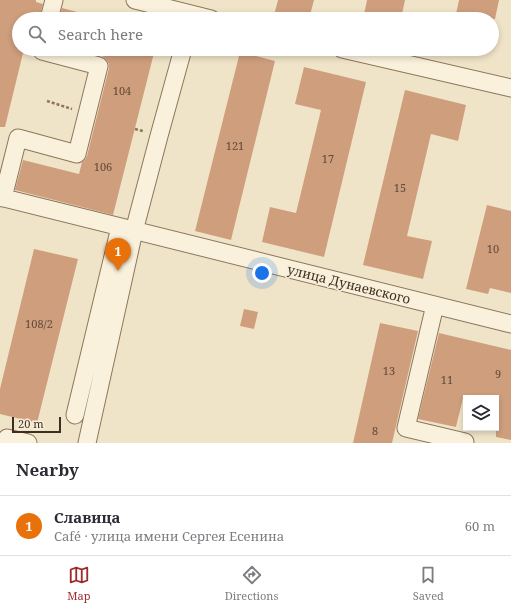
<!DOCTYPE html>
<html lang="en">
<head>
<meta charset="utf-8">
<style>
	body { margin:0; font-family:"Noto Serif",serif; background:#f7f7f7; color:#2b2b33 }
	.controls { position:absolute; right:12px; bottom:12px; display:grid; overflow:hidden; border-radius:0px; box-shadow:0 2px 6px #0003 }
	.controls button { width:36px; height:36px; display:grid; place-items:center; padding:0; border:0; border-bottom:1px solid #e1e1e2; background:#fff; color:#2b2b33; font:20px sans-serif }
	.scale { position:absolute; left:12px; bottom:10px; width:49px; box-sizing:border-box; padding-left:4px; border:2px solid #3d2e20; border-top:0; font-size:11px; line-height:14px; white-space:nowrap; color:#3d2e20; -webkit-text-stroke:3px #f7eed8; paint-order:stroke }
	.you { position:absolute; left:262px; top:273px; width:14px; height:14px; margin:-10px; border:3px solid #fff; border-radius:50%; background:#1a73e8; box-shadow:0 0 0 6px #1a73e833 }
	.badge { display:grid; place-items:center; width:26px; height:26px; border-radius:50%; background:#9e2a2b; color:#fff; font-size:13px; font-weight:700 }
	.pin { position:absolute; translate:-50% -33px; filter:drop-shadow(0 1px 2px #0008) }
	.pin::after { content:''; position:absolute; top:21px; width:14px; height:12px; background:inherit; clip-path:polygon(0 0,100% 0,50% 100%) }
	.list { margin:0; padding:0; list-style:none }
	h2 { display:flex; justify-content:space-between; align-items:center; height:52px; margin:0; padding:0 16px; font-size:17px }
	h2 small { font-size:13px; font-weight:400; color:#7c7c81 }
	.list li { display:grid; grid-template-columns:26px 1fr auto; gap:12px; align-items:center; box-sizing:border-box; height:60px; padding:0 16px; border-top:1px solid #e1e1e2 }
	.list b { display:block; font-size:15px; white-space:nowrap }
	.list p { margin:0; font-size:13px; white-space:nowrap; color:#7c7c81 }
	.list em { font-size:13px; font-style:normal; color:#7c7c81 }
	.icon { flex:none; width:22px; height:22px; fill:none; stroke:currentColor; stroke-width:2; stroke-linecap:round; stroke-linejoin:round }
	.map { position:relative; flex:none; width:511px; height:443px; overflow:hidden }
	.search { position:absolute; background:#fff; box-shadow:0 2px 6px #0003; left:12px; right:12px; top:12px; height:44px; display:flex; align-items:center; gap:10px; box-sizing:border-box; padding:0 14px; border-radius:22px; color:#7c7c81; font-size:15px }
	.sheet { height:112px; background:#fff }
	nav { display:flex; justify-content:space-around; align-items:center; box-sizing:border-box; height:56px; border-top:1px solid #e1e1e2; background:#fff; font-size:11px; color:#7c7c81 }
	nav a { display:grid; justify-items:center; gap:2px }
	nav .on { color:#9e2a2b }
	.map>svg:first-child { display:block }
	.building { fill:#cf9f7d }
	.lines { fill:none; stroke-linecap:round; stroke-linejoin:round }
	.minor-casing { stroke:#8d765c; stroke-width:19 }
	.path { stroke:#8d765c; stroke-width:2.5; stroke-dasharray:3 2; stroke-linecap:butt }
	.minor { stroke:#faf1dc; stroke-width:17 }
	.labels { text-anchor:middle; stroke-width:3; stroke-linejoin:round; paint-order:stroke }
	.number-label { font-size:11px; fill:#624a37 }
	.street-label { font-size:13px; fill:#3d2e20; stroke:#f7eed8 }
</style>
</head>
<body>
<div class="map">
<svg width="511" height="443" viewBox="0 0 511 443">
	<rect width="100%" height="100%" fill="#f0e4c8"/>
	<!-- building -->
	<path class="building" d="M0,0H36V2L43,4L39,19H19V49H24L5,127H0Z
		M278,0H314L309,19H273Z
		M367,0H405L401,19H363Z
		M459,0H499L495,19H455Z
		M62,8L85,14V19H59Z
		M74,49H155L113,215L15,190L23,160L79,174L82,162L84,161L87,156L109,68V64L106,59L102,56Z
		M240,52L275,61L231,240L195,231Z
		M304,67L366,82L324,257L262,242L270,207L296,213L321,110L295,104Z
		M405,90L466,105L458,141L431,134L407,236L432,241L423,279L363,265Z
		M487,205L511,211V293L490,288L488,294L466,289Z
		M34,249L78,259L37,423L0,414V389Z
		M244,309L258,312L254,329L240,326Z
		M380,323L418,331L392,443H353Z
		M439,333L511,350V440L496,437V398H463L456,427L418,419Z"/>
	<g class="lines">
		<!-- minor casing -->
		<g class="minor-casing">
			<path id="minor" d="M135,0L211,19
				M49,19L54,0
				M342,49L511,88
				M0,197L511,324
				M3,198L18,138L77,154L99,66L42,51V49
				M435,305L406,428L465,442V443
				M75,415L120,227
				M5,443L7,438L28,443
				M87,443L134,231L159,136L183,49"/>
		</g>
		<!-- path -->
		<path class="path" d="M47,101L72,109
			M135,129L143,131"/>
		<!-- minor -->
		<use href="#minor" class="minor"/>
	</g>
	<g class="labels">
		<!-- number labels -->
		<g class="number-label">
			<text x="122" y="95">104</text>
			<text x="235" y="150">121</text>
			<text x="328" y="163">17</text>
			<text x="103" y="171">106</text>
			<text x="400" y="192">15</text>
			<text x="493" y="253">10</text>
			<text x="39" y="328">108/2</text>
			<text x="389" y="375">13</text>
			<text x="498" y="378">9</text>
			<text x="447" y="384">11</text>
			<text x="375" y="435">8</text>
		</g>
		<!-- street labels -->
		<g class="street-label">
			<text transform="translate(349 284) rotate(14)" y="5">улица Дунаевского</text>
		</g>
	</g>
</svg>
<div class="controls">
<button><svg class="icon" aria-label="layers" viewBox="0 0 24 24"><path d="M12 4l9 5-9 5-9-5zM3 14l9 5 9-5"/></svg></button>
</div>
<div class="scale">20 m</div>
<div class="you"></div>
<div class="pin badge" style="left:118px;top:271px;background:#e8710a">1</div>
<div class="search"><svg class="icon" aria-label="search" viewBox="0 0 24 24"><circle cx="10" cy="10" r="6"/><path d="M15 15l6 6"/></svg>Search here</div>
</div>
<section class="sheet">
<h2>Nearby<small></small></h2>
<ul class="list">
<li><span class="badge" style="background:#e8710a">1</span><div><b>Славица</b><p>Café · улица имени Сергея Есенина</p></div><em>60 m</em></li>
</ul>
</section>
<nav>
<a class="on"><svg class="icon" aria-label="map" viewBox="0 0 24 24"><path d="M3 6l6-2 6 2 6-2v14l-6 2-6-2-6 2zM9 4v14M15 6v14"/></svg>Map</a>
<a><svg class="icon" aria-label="directions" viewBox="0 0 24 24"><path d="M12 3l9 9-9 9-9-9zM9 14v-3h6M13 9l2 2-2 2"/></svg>Directions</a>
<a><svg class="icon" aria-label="saved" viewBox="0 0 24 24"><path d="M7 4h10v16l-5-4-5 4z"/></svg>Saved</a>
</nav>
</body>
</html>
